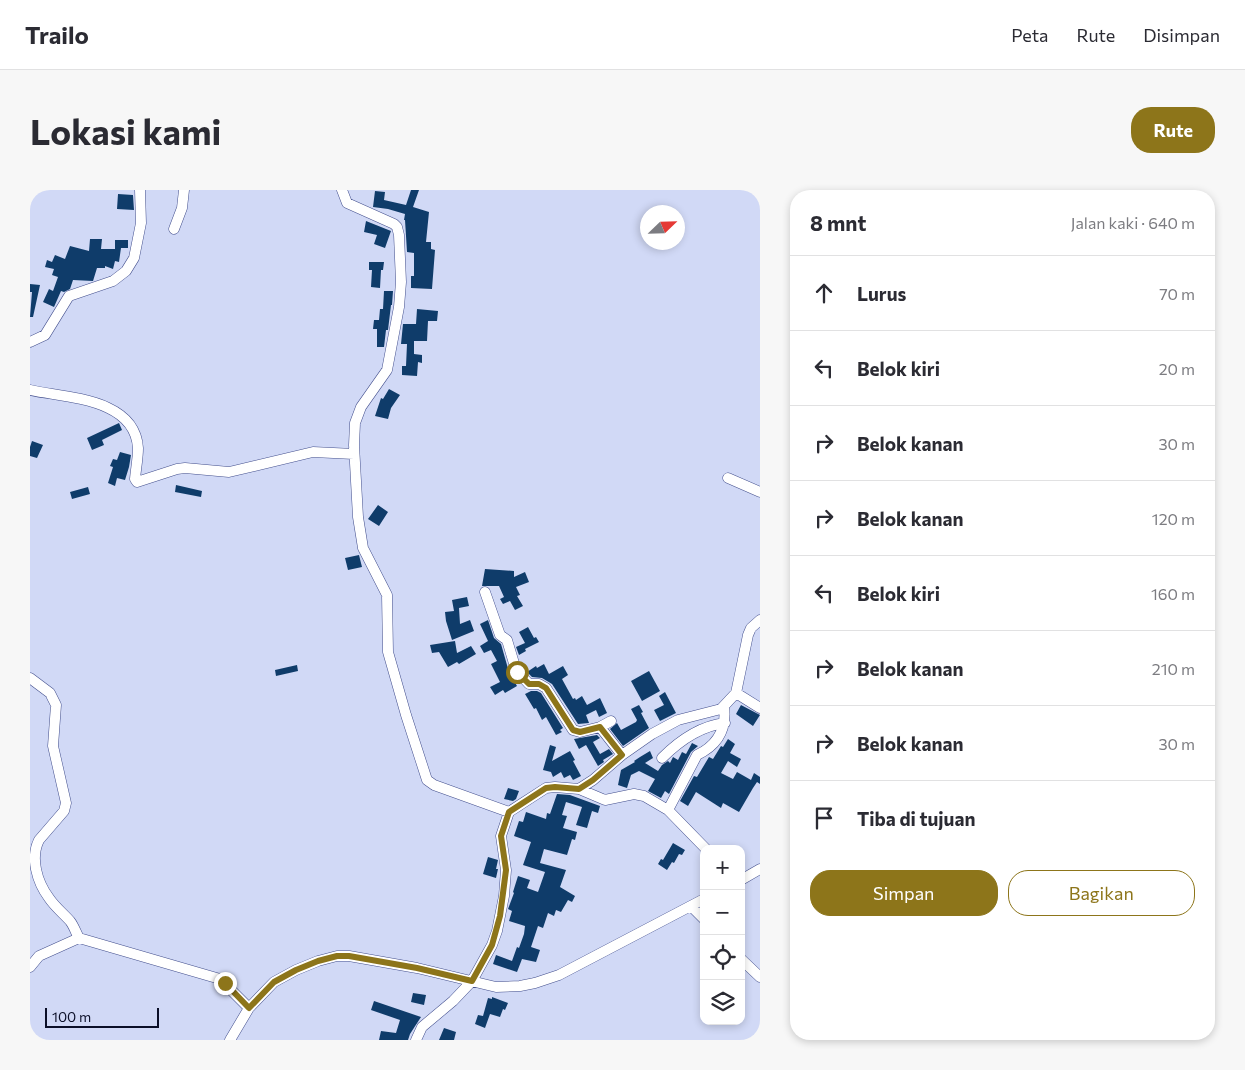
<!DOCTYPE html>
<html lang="id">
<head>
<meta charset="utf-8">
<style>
	body { margin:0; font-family:Commissioner,sans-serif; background:#f7f7f7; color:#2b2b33 }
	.controls { position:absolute; right:15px; bottom:15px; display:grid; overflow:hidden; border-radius:10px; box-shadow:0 2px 8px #0003 }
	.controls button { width:45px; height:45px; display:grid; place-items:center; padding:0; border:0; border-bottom:1px solid #e1e1e2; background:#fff; color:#2b2b33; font:25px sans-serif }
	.compass { position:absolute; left:610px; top:15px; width:45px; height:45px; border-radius:50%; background:#fff; box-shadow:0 2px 8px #0003; rotate:67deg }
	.scale { position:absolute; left:15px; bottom:12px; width:114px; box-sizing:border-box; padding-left:5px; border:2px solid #0b0f28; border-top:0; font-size:14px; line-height:18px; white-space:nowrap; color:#0b0f28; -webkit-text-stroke:4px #d1d9f6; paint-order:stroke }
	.stop { position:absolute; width:15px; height:15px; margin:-11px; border:4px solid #8d751a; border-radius:50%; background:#fff }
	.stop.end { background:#8d751a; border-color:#fff; box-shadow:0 1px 5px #0008 }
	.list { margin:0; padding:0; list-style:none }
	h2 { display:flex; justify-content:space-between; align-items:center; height:65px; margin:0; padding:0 20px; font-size:21px }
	h2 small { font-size:16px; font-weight:400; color:#7c7c81 }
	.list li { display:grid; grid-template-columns:32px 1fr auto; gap:15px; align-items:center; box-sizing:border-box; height:75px; padding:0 20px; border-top:1px solid #e1e1e2 }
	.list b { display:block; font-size:19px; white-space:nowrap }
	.list em { font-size:16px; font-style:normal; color:#7c7c81 }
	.actions { display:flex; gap:10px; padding:15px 20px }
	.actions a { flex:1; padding:11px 0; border:1px solid #8d751a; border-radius:20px; text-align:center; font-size:18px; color:#8d751a }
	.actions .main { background:#8d751a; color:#fff }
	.icon { flex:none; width:28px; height:28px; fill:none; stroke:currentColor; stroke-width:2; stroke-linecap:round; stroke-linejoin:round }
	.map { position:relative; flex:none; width:730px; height:850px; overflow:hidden; border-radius:20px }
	header { display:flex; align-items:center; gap:30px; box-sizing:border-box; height:70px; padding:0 25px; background:#fff; border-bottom:1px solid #e1e1e2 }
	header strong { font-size:24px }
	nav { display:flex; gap:28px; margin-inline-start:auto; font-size:18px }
	.intro { display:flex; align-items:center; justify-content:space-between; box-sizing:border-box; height:120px; padding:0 30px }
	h1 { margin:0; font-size:35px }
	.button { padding:12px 22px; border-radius:20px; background:#8d751a; color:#fff; font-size:18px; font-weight:700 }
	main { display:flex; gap:30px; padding:0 30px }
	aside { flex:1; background:#fff; border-radius:20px; box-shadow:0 2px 8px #0003 }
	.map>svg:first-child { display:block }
	.building { fill:#0f3c6a }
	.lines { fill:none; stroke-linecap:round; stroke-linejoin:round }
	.minor-casing { stroke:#434f8d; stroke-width:11 }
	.minor { stroke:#fff; stroke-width:10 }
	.route { stroke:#8d751a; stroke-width:6 }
</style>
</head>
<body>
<header>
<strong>Trailo</strong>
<nav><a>Peta</a><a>Rute</a><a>Disimpan</a></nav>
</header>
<div class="intro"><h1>Lokasi kami</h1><a class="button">Rute</a></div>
<main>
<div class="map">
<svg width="730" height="850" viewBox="0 0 730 850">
	<rect width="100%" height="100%" fill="#d1d9f6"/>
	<!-- building -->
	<path class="building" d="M381,0H389L383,17L399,22L396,52H401V59L405,60L402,99L381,98V86H384V63L377,62L375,30H374L375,24L358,19L343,17L345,1L355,2L354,10L376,15Z
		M88,4L103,5L104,20L87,19Z
		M336,31L361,41L355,58L344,54L347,45L334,42Z
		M60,49H72L71,59H85V50H98V58H91L89,72L85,71L83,79L75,76V78H67L63,91L43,90L40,99L34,102L31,101L24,117L13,112L19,99L23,101L28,87L22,85L24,79L15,77L17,70L22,72L25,65L35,69L40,56L59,61Z
		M339,72H354L353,80H351L350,98L341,97L342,80H339Z
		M0,94L10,95L3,127H0L2,102H0Z
		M354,101H363L362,115H361L358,140H356L354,157H347V139H343L344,130H349L350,119H353Z
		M387,119L408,121L407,131H398L397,151H384V164L392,165V173L388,172L387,186L372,185V176H376L377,154H371L373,134H386Z
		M359,199L370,205L361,218L358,229L345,226L351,208L353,209Z
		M89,233L92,240L72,250L74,255L62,260L57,248Z
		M2,251L13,255L7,268L0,266V257Z
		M90,262L101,265L99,277L95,290L87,288L85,296L78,293L83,277L80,276L83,269L87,270Z
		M146,295L172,301L171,307L145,302Z
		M58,297L60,304L42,309L40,302Z
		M348,315L358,322L349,336L338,329Z
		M329,365L332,377L318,380L315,368Z
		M455,379L484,381V387L495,382L499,392L486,397L490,405L487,406L493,416L485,420L480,411L473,414L470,409L474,407L469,396H452Z
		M437,407L439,416L429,418L430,434L440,430L444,441L422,450L416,431L415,422L424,421L422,410Z
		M458,430L464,448L471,454L479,482L487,496L475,503L473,500L465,505L460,497L470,492L461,474L467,471L461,460L454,463L450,456L458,451L450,434Z
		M498,437L504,448L506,447L509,452L495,459L496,461L489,465L486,457L495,453L489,442Z
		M425,451L427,463L441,456L446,464L429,474L427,472L418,477L409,462L402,463L400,455Z
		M514,474L519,484L533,476L538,485L532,489L543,509L545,508L546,510L552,506L557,515L570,508L577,523L569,527L566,520L556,525L559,533L548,534L522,494L512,488L502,487L497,482L506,476L507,478Z
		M267,475L268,481L246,486L245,480Z
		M619,481L630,501L612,511L601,491Z
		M501,501H507L511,503L533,538L530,540L532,542L526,545L516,527L512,530L506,518L504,519L495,504Z
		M635,502L646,523L630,531L624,520L634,515L629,506Z
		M609,515L613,522L611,523L619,538L593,556L580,539L587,533L591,540L606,532L607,530L601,519Z
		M711,515L730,525L723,536L706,524Z
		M567,545L570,548L563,552L570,564L579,559L583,564L573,570L574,572L568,576L556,555L549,559L544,549Z
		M698,549L705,554L700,563L711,569L707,577L698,571L691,583L703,589L707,582L721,590L724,583L730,587V594L727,592L723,598L709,622L693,613L691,618L666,602L658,616L650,611L664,586L667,587L679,567L683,569L691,556L693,557Z
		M662,553L668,556L661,562L639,604L635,601L631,608L618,601L625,589L609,581L601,585L597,598L588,595L591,580L605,572L604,571L610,567L620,561L623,568L615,573L628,581L632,575L638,571L640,573L643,567L648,570L652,562L656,564Z
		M520,555L526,557L522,571L540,561L545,570L543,571L551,586L543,590L540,585L534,588L531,582L523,587L521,582L513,580Z
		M478,598L489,601L486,609L483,611L474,609Z
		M527,604L540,605L570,616L568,623L562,621L557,638L546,635L552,617L536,612L532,625L537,626L533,638L547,642L545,650L542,649L537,665L514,659L510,673L536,680L530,697L545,706L542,712L538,710L531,722L526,720L524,726L518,723L513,738L508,736L501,757L510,760L506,772L492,769L487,782L463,774L466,765L482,771L487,757L489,758L494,744L495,736L479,731L482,721L478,719L484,703L483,702L488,686L500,690L497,698L508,702L515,682L493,675L501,652L484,646L489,631L493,632L496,622L516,629L517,623L520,624Z
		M643,653L655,660L652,665L649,664L644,673L642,672L637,680L628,674L631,669L633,670Z
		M458,667L468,670L466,679H468L466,688L453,684Z
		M383,803L396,805L394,815L381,812Z
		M462,807L478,813L475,820L473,819L470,827L460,824L455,838L445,834L448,825L453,826L458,808L462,809Z
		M344,811L391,827L380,844L378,850H349L351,841L366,843L370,830L341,820Z
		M414,838L426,842L424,850H409Z"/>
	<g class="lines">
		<!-- minor casing -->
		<g class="minor-casing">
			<path id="minor" d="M312,0L317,13L364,34L367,37L369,45L371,92L369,117L357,180L331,217L325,233L324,255L328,327L333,358L357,405L358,462L376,525L397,590L404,595L479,622
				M144,39L152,18L154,0
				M0,152L15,145L39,106L83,91L96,81L104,68L111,33L110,0
				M0,200C36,208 105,208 108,258C108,268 106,278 105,289L107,292L147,279L155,278L199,282L283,262L324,264
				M698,288L730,302
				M455,402L470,445L477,450L486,480L499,494H509L516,498L543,540L550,542L570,537
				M0,488L20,503L26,515L23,556L36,613L34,621L9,650C0,668 7,692 19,708C25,717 33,723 40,731C44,736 46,743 49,748L190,789L219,818
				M706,503L730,518
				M581,531L570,537L592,565
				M632,568C649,551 670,536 695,533
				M549,599L575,610L604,604L614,606L638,620L676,659
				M638,620L667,565C688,555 697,539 694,516
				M711,690L730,679
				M661,716L674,729
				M711,769L730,787
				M0,777L9,766L49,748
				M200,850L219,818L244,792L266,780L288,771L307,766H319L387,778L466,797L490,796L505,793L529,785L674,709
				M386,850L392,837L423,811L442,791L462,755L467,741L474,706L476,680L471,646L479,622L516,598L525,597L549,599L563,590L592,565L622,544L648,530L691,519L706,503L718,445L721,438L730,430"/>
		</g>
		<!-- minor -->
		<use href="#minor" class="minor"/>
	</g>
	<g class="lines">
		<!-- route -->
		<path class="route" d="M195,793L219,818L244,792L266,780L288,771L307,766H319L387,778L442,791L462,755L470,726L476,680L471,646L479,622L516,598L525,597L549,599L563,590L592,565L570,537L550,542L543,540L516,498L509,494H499L487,482"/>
	</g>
</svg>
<div class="controls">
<button>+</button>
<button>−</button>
<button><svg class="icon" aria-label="locate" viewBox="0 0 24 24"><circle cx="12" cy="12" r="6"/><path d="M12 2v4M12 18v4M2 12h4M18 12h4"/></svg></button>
<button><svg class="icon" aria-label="layers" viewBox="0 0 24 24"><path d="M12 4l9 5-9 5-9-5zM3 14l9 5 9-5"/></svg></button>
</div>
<svg class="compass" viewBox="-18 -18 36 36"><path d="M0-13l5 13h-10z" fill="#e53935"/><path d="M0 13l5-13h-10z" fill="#7c7c81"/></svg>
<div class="scale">100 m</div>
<div class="stop" style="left:487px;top:482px"></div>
<div class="stop end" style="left:195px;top:793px"></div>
</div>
<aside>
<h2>8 mnt<small>Jalan kaki · 640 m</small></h2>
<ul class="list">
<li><svg class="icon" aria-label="ahead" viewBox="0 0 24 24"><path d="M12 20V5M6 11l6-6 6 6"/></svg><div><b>Lurus</b></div><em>70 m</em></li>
<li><svg class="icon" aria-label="left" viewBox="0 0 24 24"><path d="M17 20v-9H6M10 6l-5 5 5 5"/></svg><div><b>Belok kiri</b></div><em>20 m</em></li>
<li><svg class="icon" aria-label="right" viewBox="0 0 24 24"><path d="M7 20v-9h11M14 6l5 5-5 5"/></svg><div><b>Belok kanan</b></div><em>30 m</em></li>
<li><svg class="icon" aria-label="right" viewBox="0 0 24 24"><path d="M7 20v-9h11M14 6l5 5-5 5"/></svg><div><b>Belok kanan</b></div><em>120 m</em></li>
<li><svg class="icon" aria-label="left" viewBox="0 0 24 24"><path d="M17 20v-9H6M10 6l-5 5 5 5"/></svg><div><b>Belok kiri</b></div><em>160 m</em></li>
<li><svg class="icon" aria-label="right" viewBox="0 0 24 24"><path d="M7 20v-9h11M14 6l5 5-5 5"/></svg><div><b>Belok kanan</b></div><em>210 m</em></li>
<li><svg class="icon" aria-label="right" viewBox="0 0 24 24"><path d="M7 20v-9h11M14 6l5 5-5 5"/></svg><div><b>Belok kanan</b></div><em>30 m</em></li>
<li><svg class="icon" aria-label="arrive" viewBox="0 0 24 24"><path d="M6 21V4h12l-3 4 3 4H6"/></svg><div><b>Tiba di tujuan</b></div></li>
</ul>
<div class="actions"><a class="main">Simpan</a><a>Bagikan</a></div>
</aside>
</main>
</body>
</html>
